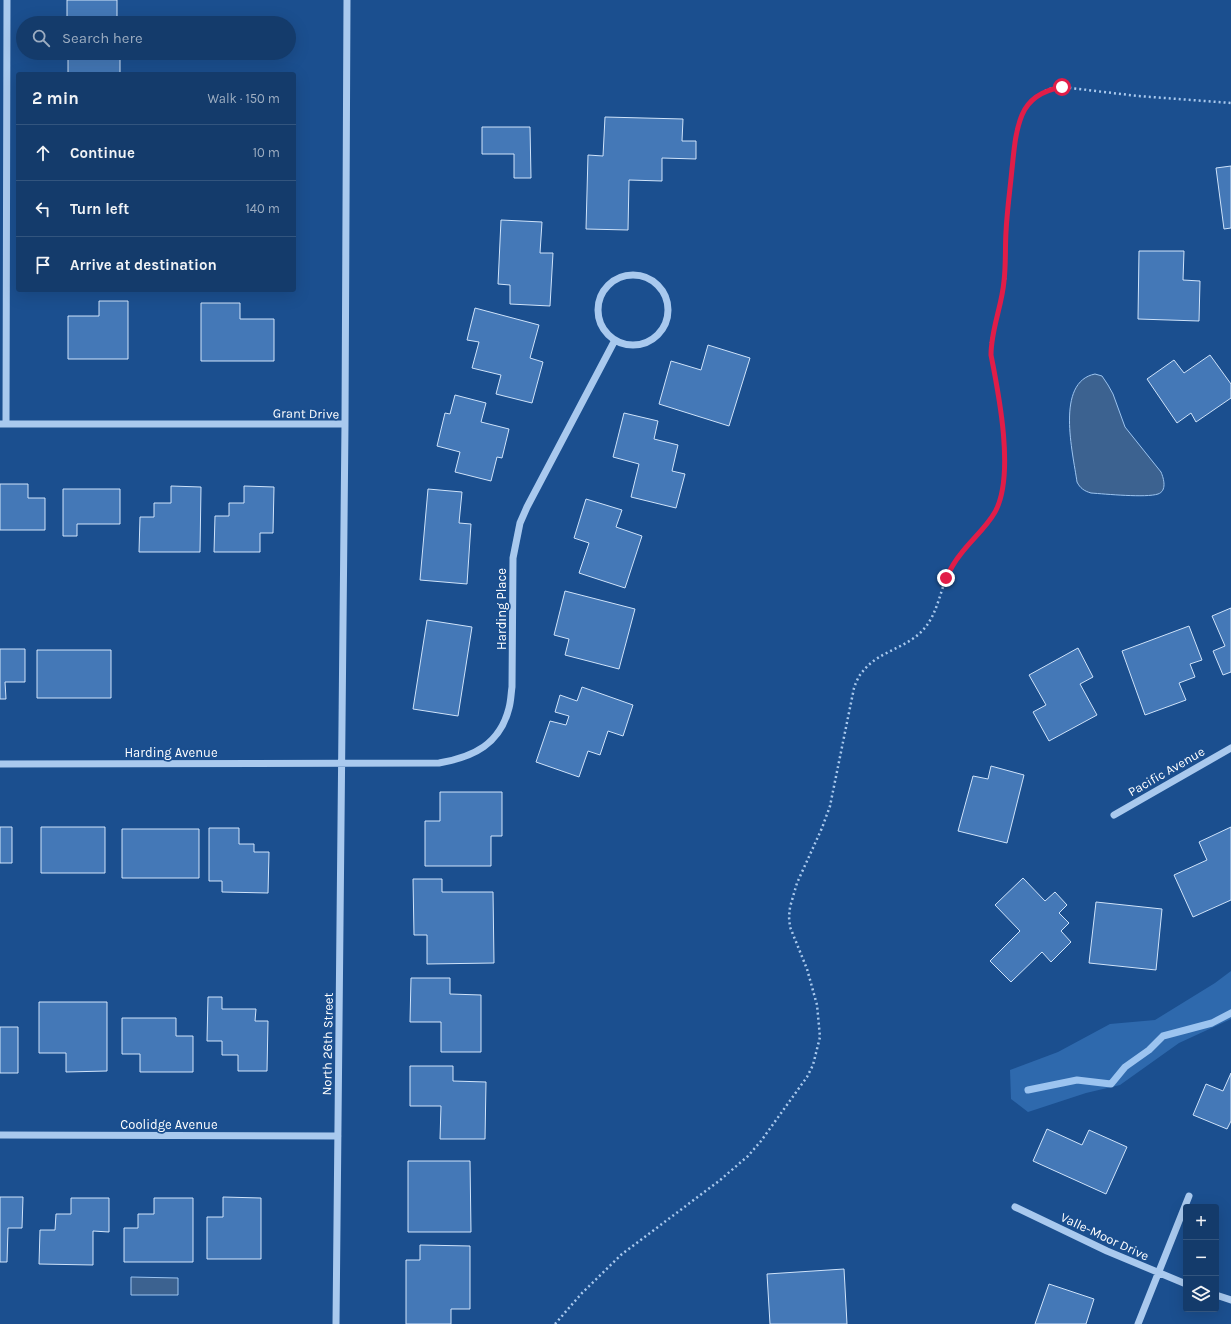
<!DOCTYPE html>
<html lang="en">
<head>
<meta charset="utf-8">
<style>
	body { margin:0; font-family:Karla,sans-serif; background:#1d4271; color:#f1f3f6 }
	.controls { position:absolute; right:12px; bottom:12px; display:grid; overflow:hidden; border-radius:4px; box-shadow:0 4px 16px #0002 }
	.controls button { width:36px; height:36px; display:grid; place-items:center; padding:0; border:0; border-bottom:1px solid #33557e; background:#143b6b; color:#f1f3f6; font:20px sans-serif }
	.stop { position:absolute; width:12px; height:12px; margin:-9px; border:3px solid #e11d48; border-radius:50%; background:#fff }
	.stop.end { background:#e11d48; border-color:#fff; box-shadow:0 1px 4px #0008 }
	.list { margin:0; padding:0; list-style:none }
	h2 { display:flex; justify-content:space-between; align-items:center; height:52px; margin:0; padding:0 16px; font-size:17px }
	h2 small { font-size:13px; font-weight:400; color:#9dadc1 }
	.list li { display:grid; grid-template-columns:26px 1fr auto; gap:12px; align-items:center; box-sizing:border-box; height:56px; padding:0 16px; border-top:1px solid #33557e }
	.list b { display:block; font-size:15px; white-space:nowrap }
	.list em { font-size:13px; font-style:normal; color:#9dadc1 }
	.icon { flex:none; width:22px; height:22px; fill:none; stroke:currentColor; stroke-width:2; stroke-linecap:round; stroke-linejoin:round }
	.map { position:relative; flex:none; width:1231px; height:1324px; overflow:hidden }
	.search { position:absolute; background:#143b6b; box-shadow:0 4px 16px #0002; left:16px; top:16px; width:280px; height:44px; display:flex; align-items:center; gap:10px; box-sizing:border-box; padding:0 14px; border-radius:22px; color:#9dadc1; font-size:15px }
	.panel { position:absolute; background:#143b6b; box-shadow:0 4px 16px #0002; left:16px; top:72px; width:280px; height:220px; border-radius:4px }
	.map>svg:first-child { display:block }
	.green { fill:#2e69ad }
	.water { fill:#3c6290; stroke:#9cc4f0 }
	.lines { fill:none; stroke-linecap:round; stroke-linejoin:round }
	.stream { stroke:#9cc4f0; stroke-width:7 }
	.building { fill:#4478b7; stroke:#cfe3fa }
	.path { stroke:#a9c9ee; stroke-width:2.5; stroke-dasharray:2 3; stroke-linecap:butt }
	.minor { stroke:#a9c9ee; stroke-width:7 }
	.route { stroke:#e11d48; stroke-width:5 }
	.labels { text-anchor:middle; stroke-width:3.5; stroke-linejoin:round; paint-order:stroke }
	.street-label { font-size:13px; fill:#fff; stroke:#1b4f8f }
</style>
</head>
<body>
<div class="map">
<svg width="1231" height="1324" viewBox="0 0 1231 1324">
	<rect width="100%" height="100%" fill="#1b4f8f"/>
	<!-- green -->
	<path class="green" d="M1231,971V1019L1179,1043L1120,1085L1086,1093L1028,1112L1011,1099L1010,1070L1058,1052L1110,1024L1155,1020L1215,983Z"/>
	<!-- water -->
	<path class="water" d="M1095,374L1102,376L1108,385L1113,394L1125,427L1161,472C1164,479 1167,491 1158,494C1146,498 1105,494 1091,493C1084,491 1080,488 1077,482C1073,453 1055,382 1095,374Z
		M131,1277L178,1278V1295H131Z"/>
	<g class="lines">
		<!-- stream -->
		<path class="stream" d="M1028,1090L1077,1080L1111,1084L1125,1067L1149,1050L1163,1036L1212,1023L1231,1013"/>
	</g>
	<!-- building -->
	<path class="building" d="M67,0H117V17H67Z
		M68,53H120V74H68Z
		M605,117L683,119L682,141H696V159L662,158V181L629,180L628,230L586,229L588,155L603,156Z
		M482,127H530L531,178H514V154H482Z
		M1231,166V228L1224,229L1216,168Z
		M501,220L542,222L540,253H553L550,306L510,304V285L498,284Z
		M1139,251H1184L1183,280L1200,281L1199,321L1138,319Z
		M99,301H128V359H68V316H99Z
		M201,303H240V319H274V361H201Z
		M475,308L539,325L530,358L543,362L532,403L496,394L501,375L472,368L479,342L467,340Z
		M708,345L750,358L729,426L659,404L671,361L701,370Z
		M1210,355L1231,384V398L1196,422L1191,413L1177,423L1147,379L1174,360L1184,373Z
		M455,395L486,403L481,422L509,429L502,458L497,457L491,481L455,472L460,452L437,446L445,413L450,414Z
		M624,413L658,421L654,439L678,445L672,471L685,474L676,508L631,497L639,464L613,457Z
		M0,484H28V498H45V530H0Z
		M171,486L201,487L200,552H139L140,517H154V503H171Z
		M244,486L274,487L273,533H260V552H214L215,516H229V503H244Z
		M63,489H120V524H77V536H63Z
		M428,489L462,492L459,523L471,524L467,584L420,580Z
		M586,499L622,510L616,527L642,536L625,588L579,573L589,543L574,538Z
		M565,591L635,609L619,669L565,655L569,639L554,635Z
		M1231,608V672L1223,675L1213,651L1225,646L1212,616Z
		M427,620L472,627L458,716L413,709Z
		M1189,626L1202,660L1190,664L1195,677L1179,683L1186,700L1145,715L1122,651Z
		M1078,648L1093,677L1080,684L1097,715L1049,741L1033,712L1046,705L1029,675Z
		M0,649H25V682H5L6,699H0Z
		M37,650H111V698H37Z
		M582,687L633,705L623,736L608,731L600,755L588,751L579,777L536,762L550,721L566,725L569,716L555,712L560,695L577,701Z
		M991,766L1024,775L1007,843L958,831L973,776L988,779Z
		M440,792H502V836H491V866H425V821H440Z
		M0,827H12V863H0Z
		M41,827H105V873H41Z
		M1231,827V900L1193,917L1174,875L1207,860L1199,842Z
		M209,828H239V844H254V852H269L268,893L222,892V881H209Z
		M122,829H199V878H122Z
		M1023,878L1045,901L1055,892L1067,905L1059,913L1069,923L1061,931L1071,942L1051,962L1042,952L1011,982L990,961L1020,931L995,905Z
		M413,879H442V892H493L494,963L427,964V935H414Z
		M1096,902L1162,909L1156,970L1089,963Z
		M411,978H450V994L481,995V1052H441V1022H410Z
		M208,997H222V1009H256L255,1021H268L267,1071H238V1055H222V1041H207Z
		M39,1002H107V1071L66,1072V1053H39Z
		M122,1018H176V1036H193V1072H140V1054H122Z
		M0,1027H18V1073H0Z
		M410,1066H453V1081L486,1082L485,1139H440L441,1106H410Z
		M1231,1073V1121L1227,1129L1193,1115L1206,1084L1223,1091Z
		M1047,1129L1082,1145L1089,1130L1127,1147L1106,1194L1033,1161Z
		M408,1161H470L471,1232H408Z
		M0,1197H23L22,1228H8L7,1262H0Z
		M223,1197L261,1198V1259H207V1217H223Z
		M71,1198H109V1232L93,1231V1265L39,1264L40,1230H55L56,1214H71Z
		M154,1198H193V1262H124V1228H138V1214H154Z
		M420,1245L470,1246V1309H451V1324H406V1260H420Z
		M844,1269L847,1324H770L767,1274Z
		M1049,1284L1094,1299L1086,1324H1035Z"/>
	<g class="lines">
		<!-- path -->
		<path class="path" d="M555,1324L582,1293L622,1254L719,1181L748,1156L761,1141L807,1077L813,1065L820,1037L817,1005L807,969L790,927L789,917L790,907L797,883L822,828L830,806L854,688C856,682 859,675 864,670C878,652 906,648 922,631C939,614 940,586 952,566C964,545 984,531 995,511C1014,475 999,395 991,355V343L993,333L1003,290L1005,279L1006,232L1014,152L1017,129L1022,114L1029,104L1038,95L1049,89L1062,87L1138,96L1231,103"/>
		<!-- minor -->
		<path class="minor" d="M598 310a35 35 0 1 1 70 0a35 35 0 1 1-70 0Z
			M0,424H345L336,1324
			M6,424L7,0
			M345,424L347,0
			M0,764L439,763C474,757 500,744 509,708C511,701 511,693 512,687L513,558L520,523L527,507L615,340
			M1114,815L1231,748
			M0,1135L338,1136
			M1015,1207L1107,1251L1186,1284
			M1216,1295L1231,1300
			M1138,1324L1189,1196"/>
	</g>
	<g class="lines">
		<!-- route -->
		<path class="route" d="M946,578C950,570 954,562 960,555C971,540 986,528 995,512C1015,476 999,395 991,355C991,329 1002,306 1004,281C1006,265 1005,248 1006,232C1007,211 1010,190 1012,169C1014,151 1015,132 1022,115C1029,98 1045,90 1062,87"/>
	</g>
	<g class="labels">
		<!-- street labels -->
		<g class="street-label">
			<text transform="translate(306 413) rotate(1)" y="5">Grant Drive</text>
			<text transform="translate(501 609) rotate(-90)" y="5">Harding Place</text>
			<text x="171" y="757">Harding Avenue</text>
			<text transform="translate(1166 771) rotate(-30)" y="5">Pacific Avenue</text>
			<text transform="translate(327 1044) rotate(-89)" y="5">North 26th Street</text>
			<text x="169" y="1129">Coolidge Avenue</text>
			<text transform="translate(1105 1236) rotate(25)" y="5">Valle-Moor Drive</text>
		</g>
	</g>
</svg>
<div class="controls">
<button>+</button>
<button>−</button>
<button><svg class="icon" aria-label="layers" viewBox="0 0 24 24"><path d="M12 4l9 5-9 5-9-5zM3 14l9 5 9-5"/></svg></button>
</div>
<div class="stop" style="left:1062px;top:87px"></div>
<div class="stop end" style="left:946px;top:578px"></div>
<div class="search"><svg class="icon" aria-label="search" viewBox="0 0 24 24"><circle cx="10" cy="10" r="6"/><path d="M15 15l6 6"/></svg>Search here</div>
<section class="panel">
<h2>2 min<small>Walk · 150 m</small></h2>
<ul class="list">
<li><svg class="icon" aria-label="ahead" viewBox="0 0 24 24"><path d="M12 20V5M6 11l6-6 6 6"/></svg><div><b>Continue</b></div><em>10 m</em></li>
<li><svg class="icon" aria-label="left" viewBox="0 0 24 24"><path d="M17 20v-9H6M10 6l-5 5 5 5"/></svg><div><b>Turn left</b></div><em>140 m</em></li>
<li><svg class="icon" aria-label="arrive" viewBox="0 0 24 24"><path d="M6 21V4h12l-3 4 3 4H6"/></svg><div><b>Arrive at destination</b></div></li>
</ul>
</section>
</div>
</body>
</html>
